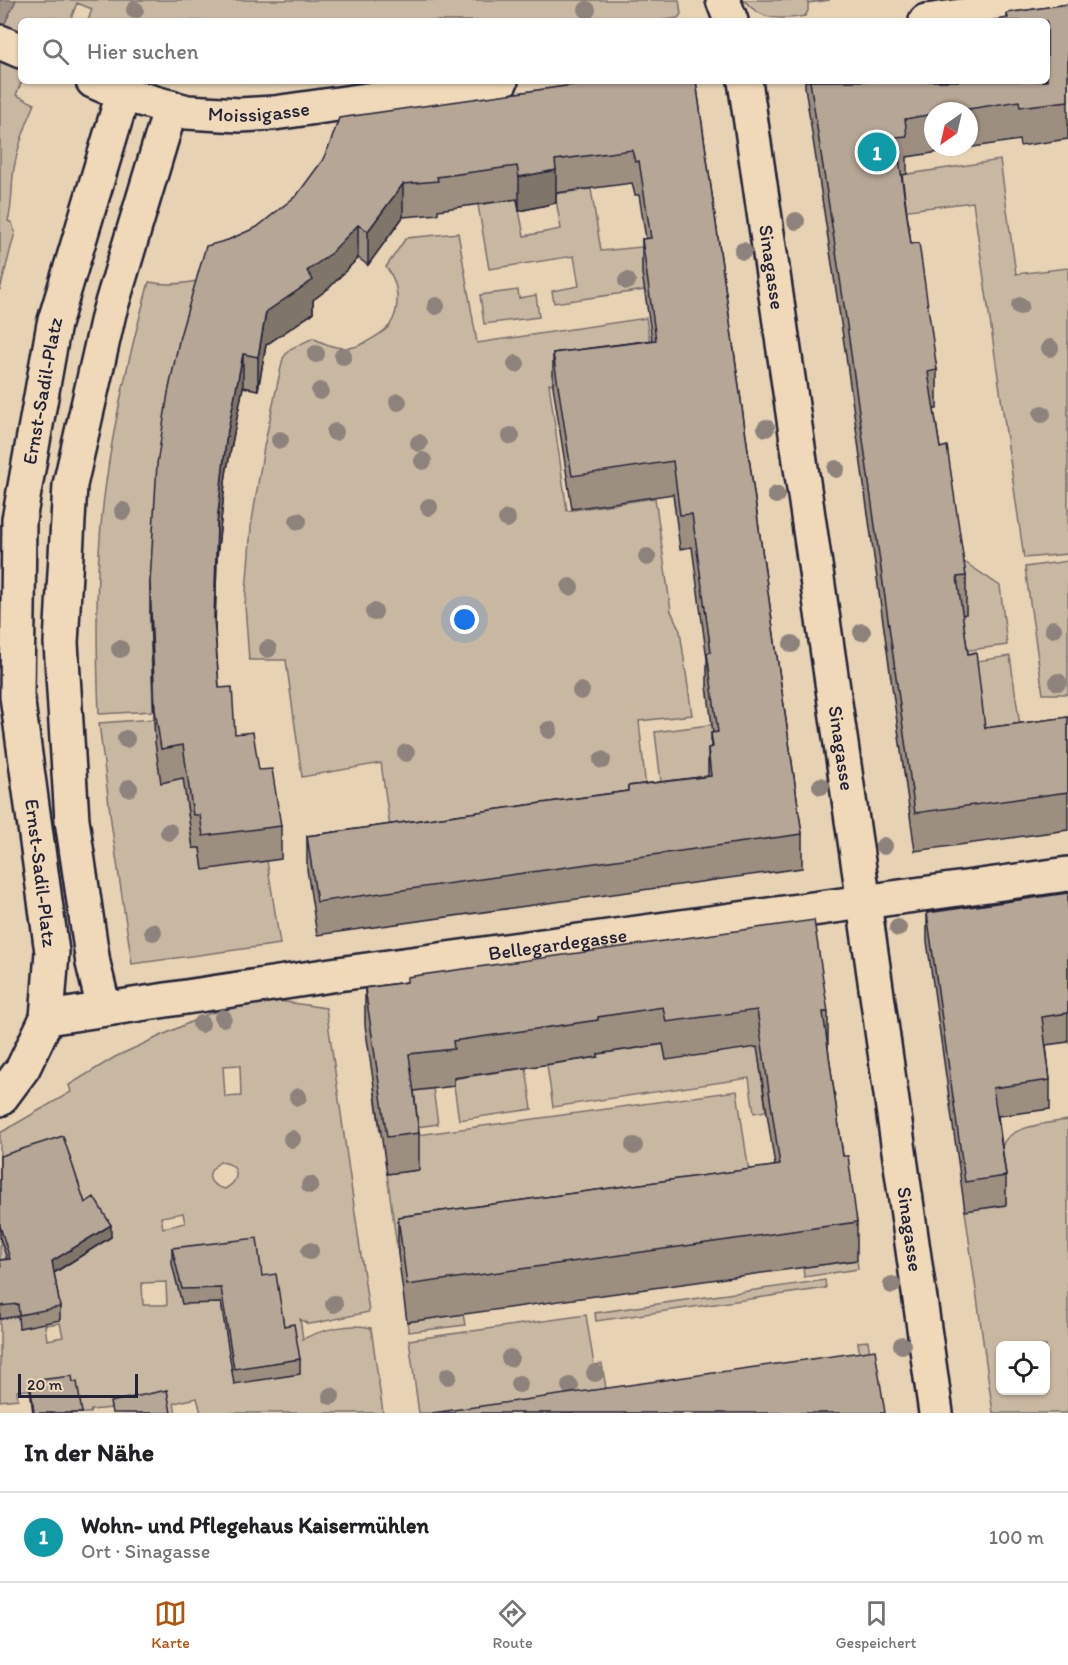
<!DOCTYPE html>
<html lang="de">
<head>
<meta charset="utf-8">
<style>
	body { margin:0; font-family:Itim,sans-serif; background:#f2f2f2; color:#202124 }
	.controls { position:absolute; right:18px; bottom:18px; display:grid; overflow:hidden; border-radius:9px; box-shadow:0 2px 4px #0004 }
	.controls button { width:54px; height:54px; display:grid; place-items:center; padding:0; border:0; border-bottom:2px solid #e0e0e0; background:#fff; color:#202124; font:30px sans-serif }
	.compass { position:absolute; left:924px; top:102px; width:54px; height:54px; border-radius:50%; background:#fff; box-shadow:0 2px 4px #0004; rotate:214deg }
	.scale { position:absolute; left:18px; bottom:15px; width:120px; box-sizing:border-box; padding-left:6px; border:3px solid #22223b; border-top:0; font-size:16px; line-height:21px; white-space:nowrap; color:#22223b; -webkit-text-stroke:4px #efd9b8; paint-order:stroke }
	.you { position:absolute; left:465px; top:620px; width:21px; height:21px; margin:-15px; border:4px solid #fff; border-radius:50%; background:#1a73e8; box-shadow:0 0 0 9px #1a73e833 }
	.badge { display:grid; place-items:center; width:39px; height:39px; border-radius:50%; background:#b45309; color:#fff; font-size:20px; font-weight:700 }
	.pin { position:absolute; translate:-50% -50%; border:3px solid #fff; box-shadow:0 2px 6px #0006 }
	.list { margin:0; padding:0; list-style:none }
	h2 { display:flex; justify-content:space-between; align-items:center; height:78px; margin:0; padding:0 24px; font-size:26px }
	h2 small { font-size:20px; font-weight:400; color:#757577 }
	.list li { display:grid; grid-template-columns:39px 1fr auto; gap:18px; align-items:center; box-sizing:border-box; height:90px; padding:0 24px; border-top:2px solid #e0e0e0 }
	.list b { display:block; font-size:22px; white-space:nowrap }
	.list p { margin:0; font-size:20px; white-space:nowrap; color:#757577 }
	.list em { font-size:20px; font-style:normal; color:#757577 }
	.icon { flex:none; width:33px; height:33px; fill:none; stroke:currentColor; stroke-width:2; stroke-linecap:round; stroke-linejoin:round }
	.map { position:relative; flex:none; width:1068px; height:1413px; overflow:hidden }
	.search { position:absolute; background:#fff; box-shadow:0 2px 4px #0004; left:18px; right:18px; top:18px; height:66px; display:flex; align-items:center; gap:15px; box-sizing:border-box; padding:0 21px; border-radius:9px; color:#757577; font-size:22px }
	.sheet { height:168px; background:#fff }
	nav { display:flex; justify-content:space-around; align-items:center; box-sizing:border-box; height:84px; border-top:2px solid #e0e0e0; background:#fff; font-size:16px; color:#757577 }
	nav a { display:grid; justify-items:center; gap:3px }
	nav .on { color:#b45309 }
	.map>svg:first-child { display:block }
	.green { fill:#c9b8a1; stroke:#766d6e; stroke-width:1.5; fill-rule:evenodd }
	.water { fill:#a19388; stroke:#6e6669; stroke-width:1.5 }
	.lines { fill:none; stroke-linecap:round; stroke-linejoin:round }
	.minor-casing { stroke:#22223b; stroke-width:38 }
	.minor { stroke:#efd9b8; stroke-width:33 }
	.tree { fill:#8d827c }
	.wall { fill:#9d8f80; stroke:#22223b; stroke-width:1.5; fill-rule:evenodd }
	.shaded-wall { fill:#7f7468; stroke:#22223b; stroke-width:1.5 }
	.building { fill:#b6a695; stroke:#22223b; stroke-width:1.5 }
	.labels { text-anchor:middle; stroke-width:4.5; stroke-linejoin:round; paint-order:stroke }
	.street-label { font-size:20px; fill:#22223b; stroke:#efd9b8 }
</style>
</head>
<body>
<div class="map">
<svg width="1068" height="1413" viewBox="0 0 1068 1413">
	<rect width="100%" height="100%" fill="#e7d2b3"/>
	<filter id="ink" filterUnits="userSpaceOnUse"><feTurbulence type="fractalNoise" baseFrequency=".0167" numOctaves="2"/><feDisplacementMap in="SourceGraphic" scale="12" xChannelSelector="R" yChannelSelector="G"/><feConvolveMatrix kernelMatrix="1 2 1 2 8 2 1 2 1" color-interpolation-filters="sRGB"/></filter>
	<g filter="url(#ink)">
		<!-- green -->
		<path class="green" d="M16,0H679L681,14L678,18L657,21H88L92,9L77,3L70,21H59L49,17L47,21H21L22,81L16,95L35,104C26,124 18,146 14,168C11,186 13,203 8,221L12,223L15,232L0,290V33Z
			M744,0H830L808,3V11L805,16C780,20 761,21 744,0Z
			M1000,160L1016,274L1068,268V554L1024,558L973,202L901,211L896,176Z
			M591,189L601,251L651,246L645,290L554,303L552,291L579,286L574,256L489,269L478,205L517,199L524,236L561,229L555,194Z
			M458,233L477,343L646,318L654,368L549,384L567,511L655,498L671,611L680,631L692,715L639,721L647,799L391,834L381,763L302,777L286,660H249L245,605L251,527L264,447L283,358L290,349L313,338C326,345 339,350 354,347C363,345 385,332 390,325C401,308 399,282 386,267L406,238Z
			M206,279L150,615L153,711L99,714C96,637 95,559 106,482C115,414 131,348 149,282C169,286 186,284 206,279Z
			M518,290L519,298L536,295L539,317L484,324L480,295Z
			M957,557L1000,586L1007,645L963,651L957,615L966,614Z
			M1068,561V694H1043L1025,567Z
			M1010,656L1025,761L987,766L964,663Z
			M154,719L155,742L190,777L186,798L193,848H200L203,869L267,861L280,944L132,964L112,829L99,723Z
			M716,724L713,780L661,782L655,732Z
			M272,1000L326,1008L369,1312L316,1323L308,1324L300,1319L303,1339C321,1330 351,1322 371,1328L383,1413H201L197,1398L174,1403L176,1413H123L122,1407L91,1410L90,1413H52L37,1389L17,1391L18,1399L0,1401V1319L7,1318L0,1281V1133L71,1092L69,1085L115,1057L208,1014L223,1009ZM240,1065L241,1096L225,1097L223,1066ZM220,1162C240,1164 241,1180 225,1189C207,1185 204,1173 220,1162ZM183,1213L185,1223L163,1228L161,1217ZM166,1282L167,1305H143L142,1283ZM60,1323L63,1337L47,1340L45,1325Z
			M759,1031V1059L766,1111L754,1113L749,1078L553,1107L547,1065L598,1057V1054Z
			M526,1068L532,1109L459,1120L453,1079Z
			M432,1081L438,1124L380,1132L374,1088Z
			M737,1091L754,1206L398,1254L387,1174L419,1170L396,1138Z
			M1068,1120V1413H993L965,1211L1006,1205C1005,1190 999,1162 1002,1148C1005,1126 1051,1123 1068,1120ZM1000,1346H1046V1390H1000Z
			M857,1260L858,1269L804,1277L803,1267Z
			M825,1280L826,1288L596,1321L595,1313Z
			M463,1314L465,1325L409,1332L407,1322Z
			M586,1315L594,1365L602,1364L609,1407L862,1371L858,1342L868,1341L875,1390L715,1413H419L409,1340Z"/>
		<!-- water -->
		<path class="water" d="M0,0H16L0,33Z"/>
		<g class="lines">
			<!-- minor casing -->
			<g class="minor-casing">
				<g id="minor">
					<path d="M723,0L731,21"/>
					<path d="M926,21L1068,1"/>
					<path d="M0,42L21,51"/>
					<path id="s1" d="M93,81L123,94L187,112L240,115L274,113L501,81"/>
					<path id="s2" d="M745,81L864,903L936,1413"/>
					<path d="M104,1009L93,963L72,820L61,643L70,485L109,313L171,107"/>
					<path id="s3" d="M47,1018L338,974L1068,874"/>
					<path id="s4" d="M0,1099L23,1068L47,1018L52,952L17,696L19,520L54,324L123,94"/>
				</g>
			</g>
			<!-- minor -->
			<use href="#minor" class="minor"/>
		</g>
		<!-- trees -->
		<g class="tree">
			<circle cx="135" cy="10" r="9"/>
			<circle cx="587" cy="10" r="9"/>
			<circle cx="796" cy="221" r="9"/>
			<circle cx="743" cy="251" r="9"/>
			<circle cx="627" cy="281" r="9"/>
			<circle cx="436" cy="306" r="9"/>
			<circle cx="1020" cy="306" r="9"/>
			<circle cx="1050" cy="348" r="9"/>
			<circle cx="316" cy="354" r="9"/>
			<circle cx="343" cy="356" r="9"/>
			<circle cx="516" cy="364" r="9"/>
			<circle cx="320" cy="391" r="9"/>
			<circle cx="398" cy="402" r="9"/>
			<circle cx="1042" cy="414" r="9"/>
			<circle cx="766" cy="428" r="9"/>
			<circle cx="335" cy="432" r="9"/>
			<circle cx="511" cy="436" r="9"/>
			<circle cx="280" cy="440" r="9"/>
			<circle cx="419" cy="443" r="9"/>
			<circle cx="423" cy="461" r="9"/>
			<circle cx="836" cy="469" r="9"/>
			<circle cx="776" cy="495" r="9"/>
			<circle cx="429" cy="507" r="9"/>
			<circle cx="123" cy="511" r="9"/>
			<circle cx="507" cy="519" r="9"/>
			<circle cx="298" cy="521" r="9"/>
			<circle cx="647" cy="557" r="9"/>
			<circle cx="570" cy="587" r="9"/>
			<circle cx="374" cy="612" r="9"/>
			<circle cx="1053" cy="629" r="9"/>
			<circle cx="862" cy="632" r="9"/>
			<circle cx="792" cy="644" r="9"/>
			<circle cx="120" cy="649" r="9"/>
			<circle cx="268" cy="649" r="9"/>
			<circle cx="1058" cy="682" r="9"/>
			<circle cx="581" cy="691" r="9"/>
			<circle cx="549" cy="730" r="9"/>
			<circle cx="126" cy="739" r="9"/>
			<circle cx="406" cy="753" r="9"/>
			<circle cx="602" cy="760" r="9"/>
			<circle cx="821" cy="786" r="9"/>
			<circle cx="129" cy="788" r="9"/>
			<circle cx="169" cy="832" r="9"/>
			<circle cx="884" cy="846" r="9"/>
			<circle cx="898" cy="928" r="9"/>
			<circle cx="153" cy="932" r="9"/>
			<circle cx="223" cy="1018" r="9"/>
			<circle cx="201" cy="1024" r="9"/>
			<circle cx="298" cy="1097" r="9"/>
			<circle cx="292" cy="1139" r="9"/>
			<circle cx="634" cy="1146" r="9"/>
			<circle cx="310" cy="1185" r="9"/>
			<circle cx="310" cy="1251" r="9"/>
			<circle cx="892" cy="1285" r="9"/>
			<circle cx="334" cy="1304" r="9"/>
			<circle cx="902" cy="1345" r="9"/>
			<circle cx="510" cy="1358" r="9"/>
			<circle cx="595" cy="1373" r="9"/>
			<circle cx="448" cy="1376" r="9"/>
			<circle cx="519" cy="1384" r="9"/>
			<circle cx="570" cy="1386" r="9"/>
			<circle cx="331" cy="1396" r="9"/>
		</g>
		<!-- wall -->
		<path class="wall" d="M1068,4V139L1020,146L1019,140L907,157V174L902,175L911,244L937,370V409H934L940,448L966,576V614L962,615L968,654L985,728L1068,717V830L915,851L846,356L805,87V81H1047L1007,18V13ZM933,111H969V147H933Z
			M696,81L802,834V868L317,935L307,869V836L628,791V786L708,776V748L711,747V733H713L707,686V659L692,547L680,549L673,494L572,509L553,386V353L652,340L642,273V239H646L639,195H635L632,183L556,193V203L519,211L517,199L438,210V214L403,217L368,265L358,258L329,288L313,300V313L266,345L258,390L243,387L226,474L217,557L215,628L219,688L235,734L259,770L281,826V859L203,870L200,848H193L183,778L161,783L155,742L150,615V582L228,240Z
			M1068,893V1042L1046,1045L1050,1080V1109L998,1116L1006,1176V1205L965,1211L927,941V913Z
			M365,988L828,1012V1049L843,1156L857,1222V1260L407,1322L398,1254V1217L775,1166L757,1047L666,1060L663,1044L598,1054V1057L454,1078V1086L414,1091L419,1133V1170L387,1174L365,1025Z
			M0,1156L85,1203L111,1237L54,1273L60,1307V1320L19,1328L18,1316L0,1319V1260L7,1259L0,1238Z
			M172,1248L262,1276L284,1326L300,1359V1374L234,1384L221,1303L182,1304L172,1264Z
			M30,1381L73,1382L82,1413H33L30,1390Z"/>
		<!-- shaded-wall -->
		<path class="shaded-wall" d="M556,170V203L519,211V177Z
			M403,184V217L368,265V231Z
			M358,225V258L329,288L313,300V313L266,345L258,390V357L266,312L307,271Z
			M243,354V387L226,474L217,557L214,652L217,523L226,440Z
			M111,1225V1237L52,1274V1261Z"/>
		<!-- building -->
		<path class="building" d="M1068,4V101L1020,107L1019,101L956,111H933V114L905,119L907,136L896,137L911,244L919,243L937,370L928,372L940,448L947,446L966,576L957,577L968,654L976,652L985,728L1068,717V792L915,813L846,318L810,81H1047V21H988L1008,18L1007,13Z
			M601,81H696L802,834L317,902L307,836L628,791V786L711,776L708,748L713,747L711,733L718,732L707,653L711,652L692,514L680,515L673,461L572,476L553,353L656,340L642,239L651,238L639,161L635,162L632,150L555,160L556,170L519,177L517,166L437,177L438,181L403,184L368,231L358,225L329,255L307,271L313,280L266,312L258,357L243,354L226,440L217,523L214,618L219,688L232,687L235,734L253,732L259,770L272,769L281,826L203,836L200,815H193L183,745L161,749L155,709L150,582L157,464L168,393L180,336L206,246L228,240L257,227L297,195L322,161L330,144L339,118Z
			M1068,893V1013L1042,1017L1050,1080L993,1088L1006,1176L965,1182L927,913Z
			M814,920L828,1012H823L843,1156H848L857,1222L407,1285L398,1217L780,1165L757,1010L666,1022L663,1007L598,1017V1020L453,1041L454,1049L409,1054L419,1133L387,1137L365,988L407,982V977Z
			M63,1136L85,1203L94,1197L111,1225L52,1261L60,1307L19,1315L18,1304L0,1306V1268H1L0,1260L10,1259L0,1226V1156Z
			M257,1238L262,1276L276,1274L284,1326L294,1324L300,1359L234,1369L221,1288L182,1289L172,1248Z
			M875,1350L885,1413H432Z
			M72,1376L73,1382H77L82,1413H34L30,1381Z
			M167,1390L171,1413H112L110,1402Z"/>
	</g>
	<g class="labels">
		<!-- street labels -->
		<g class="street-label">
			<text dy="7" stroke="none"><textPath href="#s1" startOffset="171">Moissigasse</textPath></text>
			<text dy="7" stroke="none"><textPath href="#s2" startOffset="188">Sinagasse</textPath></text>
			<text dy="7" stroke="none"><textPath href="#s4" startOffset="726">Ernst-Sadil-Platz</textPath></text>
			<text dy="7" stroke="none"><textPath href="#s2" startOffset="674">Sinagasse</textPath></text>
			<text transform="translate(41 873) rotate(83)" y="7">Ernst-Sadil-Platz</text>
			<text dy="7" stroke="none"><textPath href="#s3" startOffset="516">Bellegardegasse</textPath></text>
			<text dy="7" stroke="none"><textPath href="#s2" startOffset="1160">Sinagasse</textPath></text>
		</g>
	</g>
</svg>
<div class="controls">
<button><svg class="icon" aria-label="locate" viewBox="0 0 24 24"><circle cx="12" cy="12" r="6"/><path d="M12 2v4M12 18v4M2 12h4M18 12h4"/></svg></button>
</div>
<svg class="compass" viewBox="-18 -18 36 36"><path d="M0-13l5 13h-10z" fill="#e53935"/><path d="M0 13l5-13h-10z" fill="#757577"/></svg>
<div class="scale">20 m</div>
<div class="you"></div>
<div class="pin badge" style="left:877px;top:152px;background:#0f9aa8">1</div>
<div class="search"><svg class="icon" aria-label="search" viewBox="0 0 24 24"><circle cx="10" cy="10" r="6"/><path d="M15 15l6 6"/></svg>Hier suchen</div>
</div>
<section class="sheet">
<h2>In der Nähe<small></small></h2>
<ul class="list">
<li><span class="badge" style="background:#0f9aa8">1</span><div><b>Wohn- und Pflegehaus Kaisermühlen</b><p>Ort · Sinagasse</p></div><em>100 m</em></li>
</ul>
</section>
<nav>
<a class="on"><svg class="icon" aria-label="map" viewBox="0 0 24 24"><path d="M3 6l6-2 6 2 6-2v14l-6 2-6-2-6 2zM9 4v14M15 6v14"/></svg>Karte</a>
<a><svg class="icon" aria-label="directions" viewBox="0 0 24 24"><path d="M12 3l9 9-9 9-9-9zM9 14v-3h6M13 9l2 2-2 2"/></svg>Route</a>
<a><svg class="icon" aria-label="saved" viewBox="0 0 24 24"><path d="M7 4h10v16l-5-4-5 4z"/></svg>Gespeichert</a>
</nav>
</body>
</html>
